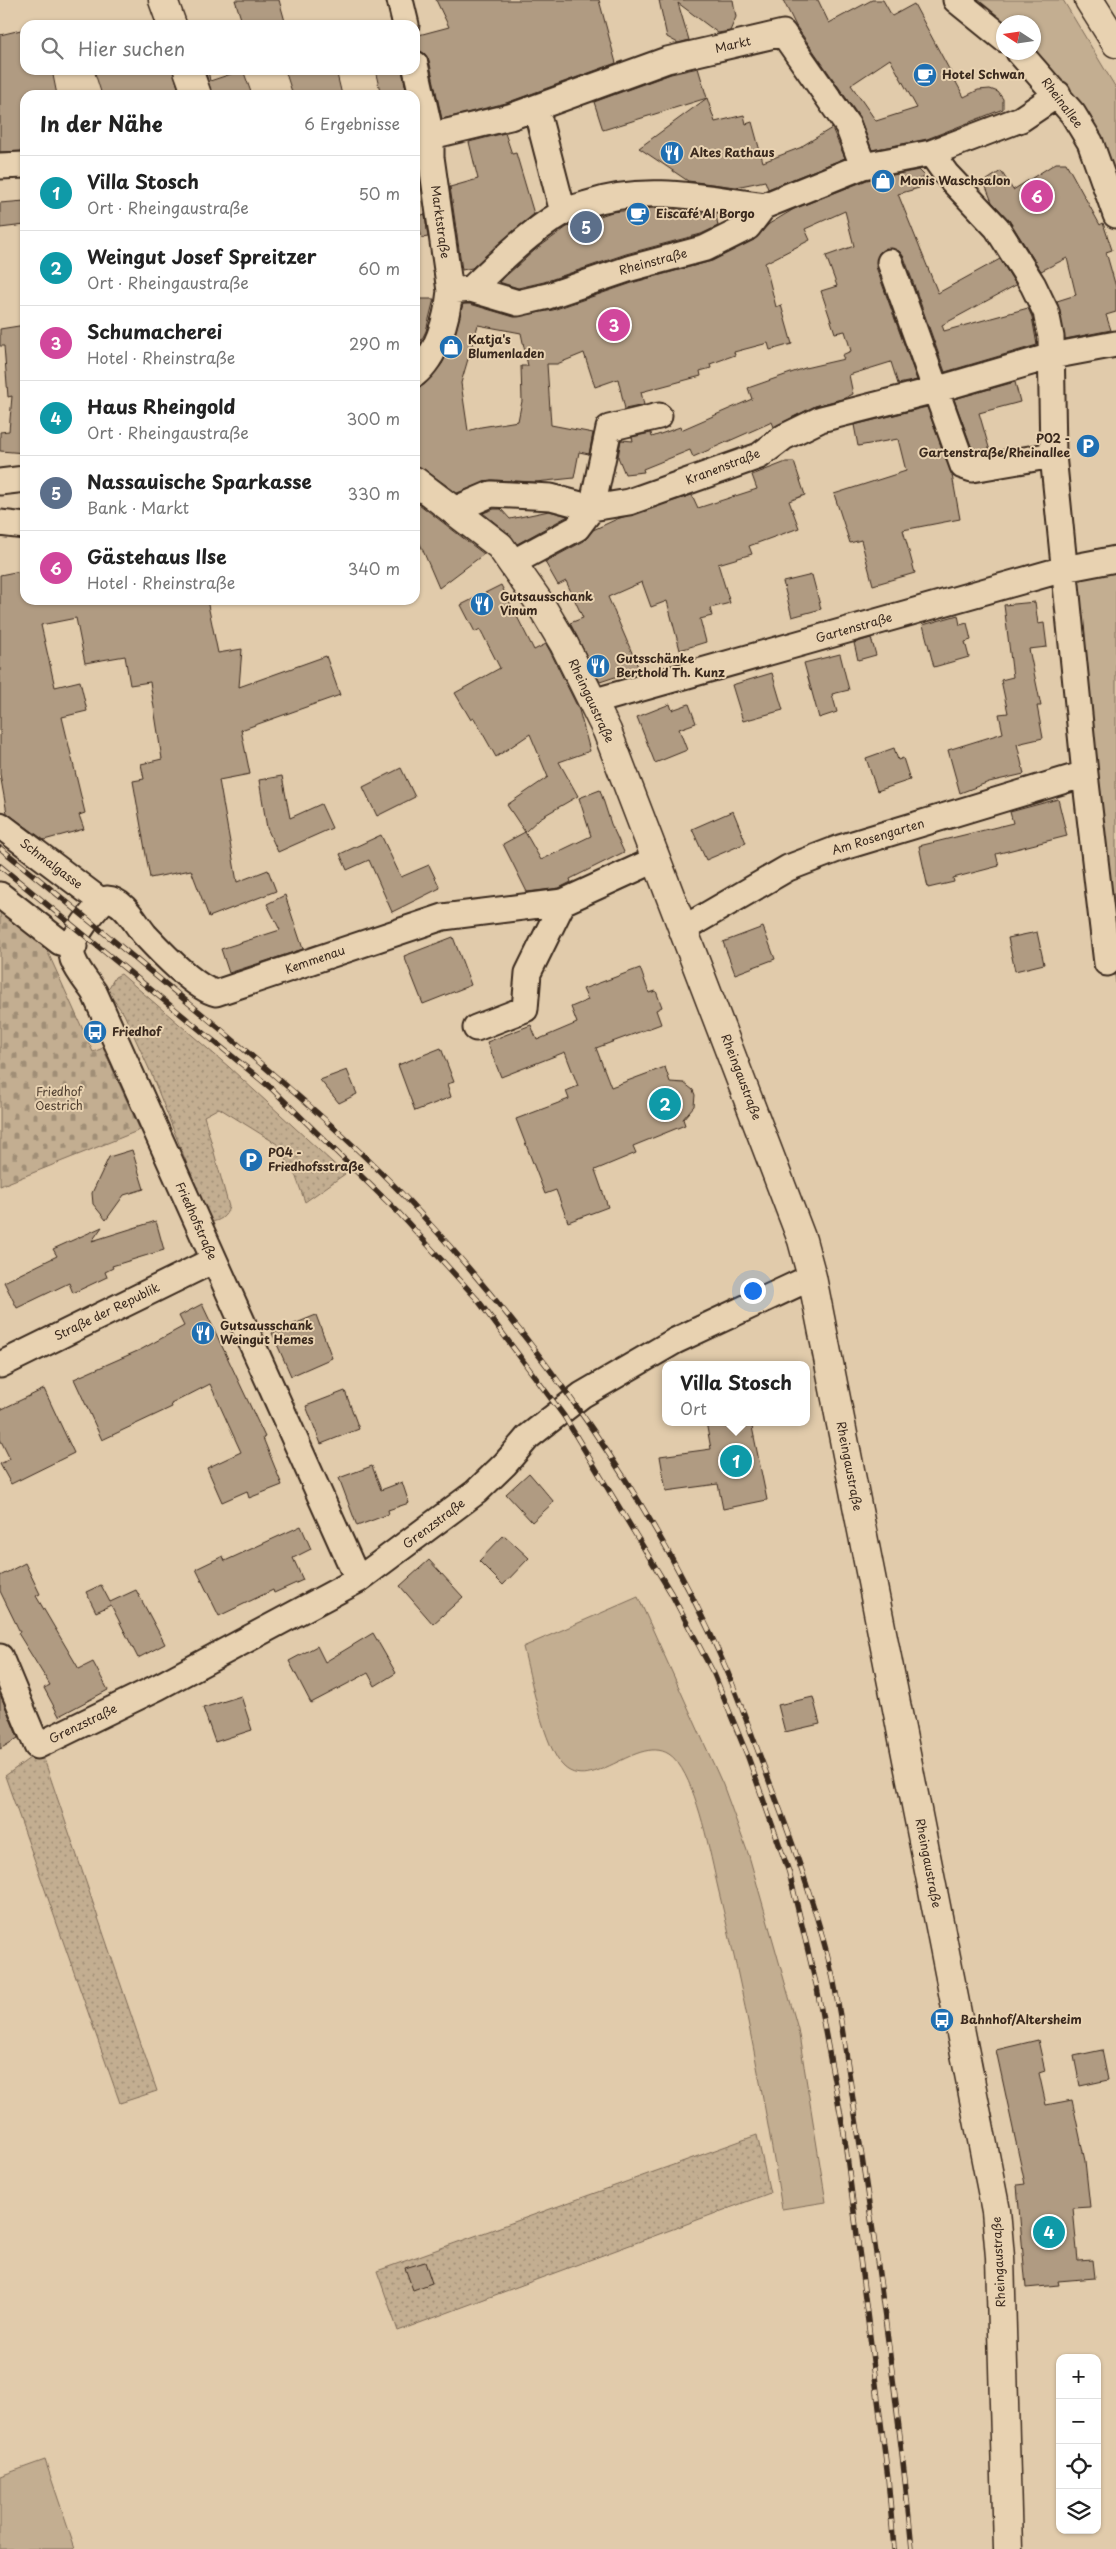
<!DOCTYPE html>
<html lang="de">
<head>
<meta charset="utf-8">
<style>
	body { margin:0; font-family:"Playpen Sans",sans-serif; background:#f6f6f6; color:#222 }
	.controls { position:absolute; right:15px; bottom:15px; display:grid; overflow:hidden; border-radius:10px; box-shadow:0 1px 4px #0004 }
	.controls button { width:45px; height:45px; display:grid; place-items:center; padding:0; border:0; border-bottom:1px solid #e0e0e0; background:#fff; color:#222; font:25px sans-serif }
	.compass { position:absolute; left:996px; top:15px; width:45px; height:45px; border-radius:50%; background:#fff; box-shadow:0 1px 4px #0004; rotate:282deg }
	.you { position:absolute; left:752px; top:1290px; width:18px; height:18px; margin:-12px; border:4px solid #fff; border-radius:50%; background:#1a73e8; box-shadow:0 0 0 8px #1a73e833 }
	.badge { display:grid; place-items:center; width:32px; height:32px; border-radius:50%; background:#1f6fb2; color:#fff; font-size:16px; font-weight:700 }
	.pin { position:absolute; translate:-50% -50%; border:2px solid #fff; box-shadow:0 1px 5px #0006 }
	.popup { position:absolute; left:662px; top:1361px; width:148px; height:65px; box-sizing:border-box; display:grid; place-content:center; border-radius:10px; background:#fff; filter:drop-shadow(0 1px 4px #0005); font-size:16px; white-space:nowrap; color:#767676 }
	.popup b { font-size:19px; color:#222 }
	.popup::after { content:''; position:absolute; left:50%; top:100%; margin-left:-10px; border:10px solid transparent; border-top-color:#fff }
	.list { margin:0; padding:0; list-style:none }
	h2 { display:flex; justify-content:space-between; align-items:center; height:65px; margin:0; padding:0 20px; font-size:21px }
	h2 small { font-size:16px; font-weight:400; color:#767676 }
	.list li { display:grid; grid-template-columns:32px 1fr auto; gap:15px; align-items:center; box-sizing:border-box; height:75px; padding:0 20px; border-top:1px solid #e0e0e0 }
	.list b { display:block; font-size:19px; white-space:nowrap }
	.list p { margin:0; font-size:16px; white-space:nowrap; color:#767676 }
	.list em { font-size:16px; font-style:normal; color:#767676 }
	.icon { flex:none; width:28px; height:28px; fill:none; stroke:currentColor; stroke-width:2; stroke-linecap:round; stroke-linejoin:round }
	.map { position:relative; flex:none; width:1116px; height:2549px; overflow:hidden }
	.search { position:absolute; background:#fff; box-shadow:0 1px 4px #0004; left:20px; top:20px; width:400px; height:55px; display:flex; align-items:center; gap:12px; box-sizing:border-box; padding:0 18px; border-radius:15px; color:#767676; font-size:19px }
	.panel { position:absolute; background:#fff; box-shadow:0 1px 4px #0004; left:20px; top:90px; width:400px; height:515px; border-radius:15px }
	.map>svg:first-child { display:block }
	.grass { fill:url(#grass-dots); stroke:#7f6c58 }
	.cemetery { fill:url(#cemetery-stones); stroke:#7f6c58 }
	.green { fill:#c3ae91; stroke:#7f6c58 }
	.building { fill:#b09b82; stroke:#3b2a1e; fill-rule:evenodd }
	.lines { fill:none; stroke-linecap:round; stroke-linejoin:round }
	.minor-casing { stroke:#3b2a1e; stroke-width:29 }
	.major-casing { stroke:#3b2a1e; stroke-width:31 }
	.minor { stroke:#e8d2b1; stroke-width:25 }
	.major { stroke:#e8d2b1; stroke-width:28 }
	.rail-casing { stroke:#3b2a1e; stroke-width:5.5 }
	.rail { stroke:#e8d2b1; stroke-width:4; stroke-dasharray:11; stroke-linecap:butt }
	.labels { text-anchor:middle; stroke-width:4; stroke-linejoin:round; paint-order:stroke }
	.street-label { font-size:12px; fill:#3b2a1e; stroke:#e8d2b1 }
	.poi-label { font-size:12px; font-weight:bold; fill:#3b2a1e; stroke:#e8d2b1; text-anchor:start }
	.park-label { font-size:12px; fill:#4f3e2f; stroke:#e8d2b1 }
</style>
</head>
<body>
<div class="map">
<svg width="1116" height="2549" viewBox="0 0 1116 2549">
	<defs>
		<pattern id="grass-dots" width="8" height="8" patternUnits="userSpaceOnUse" patternTransform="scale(1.25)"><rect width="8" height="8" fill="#c3ae91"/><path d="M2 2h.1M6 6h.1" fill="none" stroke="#a08e76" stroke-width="1.8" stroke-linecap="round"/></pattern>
		<pattern id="cemetery-stones" width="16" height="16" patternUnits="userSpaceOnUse" patternTransform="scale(1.25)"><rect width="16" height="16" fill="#c3ae91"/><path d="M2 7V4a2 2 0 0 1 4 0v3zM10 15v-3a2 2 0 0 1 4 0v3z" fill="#a08e76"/></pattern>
	</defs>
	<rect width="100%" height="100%" fill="#e1cbab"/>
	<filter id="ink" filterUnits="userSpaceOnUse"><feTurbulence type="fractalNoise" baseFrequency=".02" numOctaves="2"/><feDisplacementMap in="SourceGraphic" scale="10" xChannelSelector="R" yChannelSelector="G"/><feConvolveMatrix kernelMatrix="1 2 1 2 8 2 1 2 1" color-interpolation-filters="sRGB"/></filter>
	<g filter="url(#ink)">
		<!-- grass -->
		<path class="grass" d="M121,974L229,1067L345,1174L305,1202L296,1177L277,1144L219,1108L204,1116L229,1207C226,1217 220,1221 210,1222L151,1073L124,1014L107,991L115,977Z
			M41,1750L157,2091L120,2103L5,1776Z
			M757,2135L770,2193L398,2331L377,2271Z"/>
		<!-- cemetery -->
		<path class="cemetery" d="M0,911L45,946L93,1052L103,1048L140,1130L0,1186Z"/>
		<!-- green -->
		<path class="green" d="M976,0H1063L1116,88V184L1034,52V22L1003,23Z
			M1116,572V985L1073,580Z
			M638,1597L723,1785L749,1856L798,2029L826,2202L782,2209C765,2101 744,1994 718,1888C710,1853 698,1790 678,1763C648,1721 595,1796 564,1767C544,1749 530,1674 523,1647Z
			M45,2460L75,2549H0V2476Z"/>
		<!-- building -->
		<path class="building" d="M235,0H279L286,25H243Z
			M436,0H599L616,63L506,103L442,119L429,60L425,54L415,50V36L449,27Z
			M659,0H733L736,17L730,31L718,33L678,3L689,40L678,43L667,37Z
			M783,0H818L829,23L872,0H883L892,16L914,4L964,97L978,90L990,89L998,92L1003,99V109L927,139L872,150L860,118L796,26ZM890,59L917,108L876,121L851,85Z
			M25,29V70H52L57,95H25V151L0,152V35Z
			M698,68L707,98L603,130L594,102L671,74Z
			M94,70H173L180,95H102Z
			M205,70H208L210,81L243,70L252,95H212Z
			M285,70H336L342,95H293Z
			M375,70H402L407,95H381Z
			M707,98L715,122L744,115L746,124L752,122L763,162L802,147V146L832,128L845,158L768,189L765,181L736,187L688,181L639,148Z
			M505,133L512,154L516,153L534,214L472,268L462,270L450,187L478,179L469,142Z
			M1056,163H1066L1100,225L1103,223L1112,250L1106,252L1116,287V312L1106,315L1111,330L1065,339L1057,301L1076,295L1067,258L1041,271L1009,220L992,202L984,182L1001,171L1013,190Z
			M919,170L926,177L916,180L919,188L898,194L938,293L1000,259L1016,285L942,325L944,331L1028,308L1032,317L1037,345L945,372L904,257L899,251L886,248L879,253L876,267L917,380L898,384L891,362L849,375L853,394L845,398L815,406L774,427L772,422L693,457L690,450L643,469L644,472L625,474L618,457L621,440L633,441L632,437L651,433L652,437L680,427L681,430L752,399L748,388L805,368L844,359L842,355L851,351L845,331L835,333L821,291L837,286L826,256L854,246L845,211L805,229L810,240L765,263L776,307L781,305L792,344L770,350L768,343L734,352L735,355L710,364L711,368L700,371L701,376L641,392L644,405L625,409L618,379L595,387L584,353L557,364H547L551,425L593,433L589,454L579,452L574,478L536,482L491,480L457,493L424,469L415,466V388L425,384L442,364L453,341L463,304H470L514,317L553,310L635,282L712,261L754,240L769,224L794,209L867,180ZM478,325L521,333L528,366H521L522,401L518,421L481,427L468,431L461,383Z
			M25,201V225L0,228V203Z
			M653,208L716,214L718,226L701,234L626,254L544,282L518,288L499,282L535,250L567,227L612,212Z
			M425,214L428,237L422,238L416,217Z
			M415,299H434L426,331L415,353Z
			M25,325V453L0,451V432L9,431L12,396L8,397L4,346H0V329Z
			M1015,382L1020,402L979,413L990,451L974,454L954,399Z
			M927,407L952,475L960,519L903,530L915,573L873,585L861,540L850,543L834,494L906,471L898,439L858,446L854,425Z
			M786,462H794L805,495L789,501L799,528L749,546L752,554L718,564L730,603L710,608L712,616L700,619L706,642L680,650L667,601L651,607L642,582L608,597L639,669L600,682L570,623L583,618L566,581L558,585L545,562L584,541L593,530L617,519L692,495L698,508L757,489L752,475Z
			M415,501L484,554L439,588L415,532Z
			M494,509H501L510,519L549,511L568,516L517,544L509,534L483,513Z
			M25,570V600H207L218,653L242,649L239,687L326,656L340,695L241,730L250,774L219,780L237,882L268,870L276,891L209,917L191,870L150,878L133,781L144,779L141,764L162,759L150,682L130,685L125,656L85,663L76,618L41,625L55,687L80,681L87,711L62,717L85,813L79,815L84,829L44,840L7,813L0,774V575Z
			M812,575L821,609L792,617L783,582Z
			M501,585L534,650L546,644L550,651L579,710L590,751L559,762L578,796L540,818L525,832L507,805L548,777L530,734L496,757L474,718L471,720L455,693L500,668L480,629L475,632L461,605Z
			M1035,602L1038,624L1044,623L1047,647L1029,649L1041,706H1037L1043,738L1017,744L1024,774L989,782L960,793L948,750L1003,733L999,714L1008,713L1001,680L1013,677L1004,605Z
			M958,615L960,625L967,623L971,640L965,642L969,657L934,667L923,625Z
			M871,638L876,655L858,660L854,643Z
			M840,654L849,690L832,694L837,712L819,718L804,663Z
			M772,673L783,710L743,721L732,685Z
			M670,704L672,710L689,704L696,723L679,729L687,750L655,763L637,717Z
			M894,748L898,760L903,758L910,780L877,791L866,758Z
			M401,768L415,797L377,816L363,787Z
			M282,776L290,818L321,804L332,828L278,852L267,828L259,780Z
			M600,790L611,824L624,852L570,879L571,882L559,888L527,892L503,844L525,832L541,860L591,836L579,798Z
			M1058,799L1067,836L996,854L999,866L953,878L954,882L928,888L919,846L1013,823L1010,812Z
			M733,811L746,843L706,860L692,829Z
			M381,835L401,877L429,865L440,888L392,912L369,860L347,870L340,854Z
			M285,895L303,949L229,973L221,949L280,930L267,904Z
			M763,927L775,959L735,974L723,942Z
			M1037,932L1044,964L1015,971L1008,938Z
			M453,937L471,985L423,1004L404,956Z
			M640,968L649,993L656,991L662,1007L656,1010L661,1024L596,1048L611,1087L665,1067L670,1082L684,1083L693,1090L695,1095L694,1106L683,1119L685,1125L633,1146L636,1153L595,1170L608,1207L568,1222L556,1190L545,1194L516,1119L569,1099L566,1091L578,1086L565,1052L501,1077L487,1042L531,1025L537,1040L577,1023L571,1007L588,1000L583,989Z
			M441,1048L454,1082L447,1084L451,1097L415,1111L398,1065Z
			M347,1070L357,1094L339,1103L320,1080Z
			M132,1150L144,1189L124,1195L106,1220L93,1204L92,1193L109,1157Z
			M156,1221L164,1250L112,1266L113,1268L105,1272L107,1277L73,1293L69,1283L17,1308L4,1282L57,1256L53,1249L102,1227L92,1241Z
			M202,1304L265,1437L263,1438L282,1485L249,1498L247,1491L222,1502L207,1468L241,1452L210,1384L171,1404L172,1407L102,1440L74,1379L142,1349L184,1326L179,1316Z
			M316,1315L332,1358L291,1376L272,1333Z
			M44,1389L74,1453L11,1484L0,1464L10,1459L0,1439V1410Z
			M345,1391L359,1429L321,1444L306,1406Z
			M706,1422H751L767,1500L723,1509L718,1484L666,1491L660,1456L711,1449Z
			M372,1466L381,1490L402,1482L409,1503L388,1510L389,1514L357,1526L339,1478Z
			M529,1473L554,1502L532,1522L506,1494Z
			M301,1526L311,1549L293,1558L303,1580L274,1593L273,1590L219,1616L196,1569L223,1556L225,1561Z
			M504,1535L529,1558L503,1585L479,1561Z
			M429,1560L463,1597L433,1624L400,1586Z
			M25,1563L40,1594L36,1596L79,1669L93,1662L108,1690L59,1716L44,1688L50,1685L18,1633L20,1632L0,1591V1576Z
			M101,1585L110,1602L136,1590L165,1644L138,1658L111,1605L96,1612L86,1592Z
			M373,1633L396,1673L375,1686L368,1673L311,1703L289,1661L317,1646L325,1662Z
			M0,1694L18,1738L0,1749Z
			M241,1696L252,1730L215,1742L203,1708Z
			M813,1697L820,1724L785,1732L778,1705Z
			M1038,2040L1045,2071L1039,2073L1046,2105L1072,2100L1085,2161L1090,2207L1073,2208L1078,2261L1093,2260L1095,2278L1058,2281L1059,2285L1026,2288L1017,2185L1025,2184L996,2050Z
			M1102,2050L1108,2080L1080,2086L1074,2056Z
			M425,2262L432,2283L413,2290L405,2268Z"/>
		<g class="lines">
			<!-- minor casing -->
			<g class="minor-casing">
				<path id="minor" d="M400,0L406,25
					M956,0L1004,39
					M1019,52L1073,114L1090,142L1116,215
					M415,64L431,136V157L450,291C447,319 437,356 415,374
					M536,108L563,212
					M431,136L510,117L667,60L783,33L848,126L863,166
					M931,153L946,174L997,228L1033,285L1046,312L1051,337L1053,455L1085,774L1107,963
					M0,166L25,165
					M890,262L963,466L972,469L1053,455
					M471,289C499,262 528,233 562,213C569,208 579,207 587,204C645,184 705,198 764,206
					M450,291L471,289L518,303L548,296L631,268L706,248L748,227L764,206L863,166L931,153L1021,119L1058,94
					M0,482L25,479
					M454,510L491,494L551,497L592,508L629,502L759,456L784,437L821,419L935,390L1052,356L1116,344
					M0,523L25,526
					M512,563L577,528L592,508L609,428L659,416
					M592,702L1064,569L1116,559
					M0,825L102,902
					M0,895L60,942L74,946
					M683,929L788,868L840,848L1085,774
					M476,1028L525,1009L528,973L563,902
					M0,1365L214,1260
					M358,1580L94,992C87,982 77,970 73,959C67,941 91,914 102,902L107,899C124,900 135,923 145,935C160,951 196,989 216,993L443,917L563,902L655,860
					M0,1657L37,1746L158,1687L358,1580L476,1492L505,1464L528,1437L582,1395L675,1341L812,1277"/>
			</g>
			<!-- major casing -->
			<g class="major-casing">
				<path id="major" d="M163,0L172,25
					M1089,0L1116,43
					M188,70L197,95
					M415,481L500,546L539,602L564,644L607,731L802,1240L812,1277L996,2211L1000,2257L1008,2549"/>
			</g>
			<!-- minor -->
			<use href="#minor" class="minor"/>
			<!-- major -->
			<use href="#major" class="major"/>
			<!-- rail casing -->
			<g class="rail-casing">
				<path id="rail" d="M0,848C74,907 146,968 219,1028C288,1087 358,1145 420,1213C542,1346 656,1505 728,1673C743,1710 757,1748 771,1786C795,1849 818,1913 833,1978C844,2031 850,2085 859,2138C880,2275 899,2411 912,2549
					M0,866L271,1088L399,1213L477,1299L564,1416L671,1593L714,1674L748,1757L789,1872L817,1988L844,2133L888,2478L894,2549"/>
			</g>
			<!-- rail -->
			<use href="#rail" class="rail"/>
		</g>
	</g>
	<!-- icons -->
	<defs>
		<g id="cafe-disc" transform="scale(1.25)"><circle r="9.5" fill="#1f6fb2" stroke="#e8d2b1"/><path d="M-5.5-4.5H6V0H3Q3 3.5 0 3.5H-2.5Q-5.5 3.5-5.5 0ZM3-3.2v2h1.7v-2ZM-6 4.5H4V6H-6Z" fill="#fff"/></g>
		<g id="restaurant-disc" transform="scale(1.25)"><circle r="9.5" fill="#1f6fb2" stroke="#e8d2b1"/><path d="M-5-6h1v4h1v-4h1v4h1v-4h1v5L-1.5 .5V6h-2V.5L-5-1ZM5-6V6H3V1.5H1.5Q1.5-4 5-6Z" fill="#fff"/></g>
		<g id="shop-disc" transform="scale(1.25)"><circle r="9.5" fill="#1f6fb2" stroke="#e8d2b1"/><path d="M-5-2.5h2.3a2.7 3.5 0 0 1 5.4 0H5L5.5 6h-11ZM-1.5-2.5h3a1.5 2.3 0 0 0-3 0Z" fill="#fff"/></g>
		<g id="parking-disc" transform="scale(1.25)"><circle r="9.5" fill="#1f6fb2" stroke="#e8d2b1"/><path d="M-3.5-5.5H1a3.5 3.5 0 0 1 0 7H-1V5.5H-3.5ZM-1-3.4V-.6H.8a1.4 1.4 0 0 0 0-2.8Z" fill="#fff"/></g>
		<g id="bus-disc" transform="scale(1.25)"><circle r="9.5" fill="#1f6fb2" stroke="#e8d2b1"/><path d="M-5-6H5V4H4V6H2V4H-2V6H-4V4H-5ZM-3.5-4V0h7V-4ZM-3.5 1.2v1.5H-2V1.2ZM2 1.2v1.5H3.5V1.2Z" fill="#fff"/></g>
	</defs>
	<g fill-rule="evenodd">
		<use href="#cafe-disc" x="925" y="75"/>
		<use href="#restaurant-disc" x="672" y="153"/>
		<use href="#shop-disc" x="883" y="181"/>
		<use href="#cafe-disc" x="638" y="214"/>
		<use href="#shop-disc" x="451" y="347"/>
		<use href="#parking-disc" x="1088" y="446"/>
		<use href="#restaurant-disc" x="482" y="604"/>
		<use href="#restaurant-disc" x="598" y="666"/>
		<use href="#bus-disc" x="95" y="1032"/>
		<use href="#parking-disc" x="251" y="1160"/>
		<use href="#restaurant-disc" x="203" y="1333"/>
		<use href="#bus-disc" x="942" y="2020"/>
	</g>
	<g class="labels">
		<!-- street labels -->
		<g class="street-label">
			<text transform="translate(733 45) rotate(-13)" y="4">Markt</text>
			<text transform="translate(1062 103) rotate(53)" y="4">Rheinallee</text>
			<text transform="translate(440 222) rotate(82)" y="4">Marktstraße</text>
			<text transform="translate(653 262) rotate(-15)" y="4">Rheinstraße</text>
			<text transform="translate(723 467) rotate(-21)" y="4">Kranenstraße</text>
			<text transform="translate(854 628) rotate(-16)" y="4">Gartenstraße</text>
			<text transform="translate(591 701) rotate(65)" y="4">Rheingaustraße</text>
			<text transform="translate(878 837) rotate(-17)" y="4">Am Rosengarten</text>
			<text transform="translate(51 864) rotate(37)" y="4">Schmalgasse</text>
			<text transform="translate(315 960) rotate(-19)" y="4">Kemmenau</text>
			<text transform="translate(741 1077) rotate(69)" y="4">Rheingaustraße</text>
			<text transform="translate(196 1221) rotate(66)" y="4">Friedhofstraße</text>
			<text transform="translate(107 1312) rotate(-26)" y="4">Straße der Republik</text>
			<text transform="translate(849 1466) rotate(79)" y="4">Rheingaustraße</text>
			<text transform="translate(434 1524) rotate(-37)" y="4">Grenzstraße</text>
			<text transform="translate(83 1724) rotate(-26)" y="4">Grenzstraße</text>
			<text transform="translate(928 1863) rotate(79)" y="4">Rheingaustraße</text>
			<text transform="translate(999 2262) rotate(-93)" y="4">Rheingaustraße</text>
		</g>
		<!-- poi labels -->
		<g class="poi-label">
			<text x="942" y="79">Hotel Schwan</text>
			<text x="690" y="157">Altes Rathaus</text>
			<text x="900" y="185">Monis Waschsalon</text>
			<text x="656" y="218">Eiscafé Al Borgo</text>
			<text x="468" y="344">Katja's<tspan x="468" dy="14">Blumenladen</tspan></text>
			<text x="1070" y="443" text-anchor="end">P02 -<tspan x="1070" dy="14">Gartenstraße/Rheinallee</tspan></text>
			<text x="500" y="601">Gutsausschank<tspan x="500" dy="14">Vinum</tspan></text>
			<text x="616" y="663">Gutsschänke<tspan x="616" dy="14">Berthold Th. Kunz</tspan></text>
			<text x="112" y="1036">Friedhof</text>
			<text x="268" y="1157">P04 -<tspan x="268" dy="14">Friedhofsstraße</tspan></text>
			<text x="220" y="1330">Gutsausschank<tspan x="220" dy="14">Weingut Hemes</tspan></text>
			<text x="960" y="2024">Bahnhof/Altersheim</text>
		</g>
		<!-- park labels -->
		<g class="park-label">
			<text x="59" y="1096">Friedhof<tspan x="59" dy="14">Oestrich</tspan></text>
		</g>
	</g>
</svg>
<div class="controls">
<button>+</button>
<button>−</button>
<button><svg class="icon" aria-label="locate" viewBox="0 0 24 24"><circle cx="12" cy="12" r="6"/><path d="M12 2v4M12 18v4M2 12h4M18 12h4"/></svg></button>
<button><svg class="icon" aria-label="layers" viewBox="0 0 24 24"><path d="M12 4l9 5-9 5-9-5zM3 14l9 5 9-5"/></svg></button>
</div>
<svg class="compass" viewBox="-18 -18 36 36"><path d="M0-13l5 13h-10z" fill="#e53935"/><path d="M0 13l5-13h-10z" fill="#767676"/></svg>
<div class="you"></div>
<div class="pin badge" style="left:736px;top:1461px;background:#0f9aa8">1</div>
<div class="popup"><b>Villa Stosch</b>Ort</div>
<div class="pin badge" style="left:665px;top:1104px;background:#0f9aa8">2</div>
<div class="pin badge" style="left:614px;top:325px;background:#d1479c">3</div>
<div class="pin badge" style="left:1049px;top:2232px;background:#0f9aa8">4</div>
<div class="pin badge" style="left:586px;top:227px;background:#5c6f8a">5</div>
<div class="pin badge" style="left:1037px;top:196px;background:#d1479c">6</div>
<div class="search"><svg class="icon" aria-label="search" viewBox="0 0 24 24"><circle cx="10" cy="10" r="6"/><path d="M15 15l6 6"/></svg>Hier suchen</div>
<section class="panel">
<h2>In der Nähe<small>6 Ergebnisse</small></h2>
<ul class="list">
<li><span class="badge" style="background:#0f9aa8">1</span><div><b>Villa Stosch</b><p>Ort · Rheingaustraße</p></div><em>50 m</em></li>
<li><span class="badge" style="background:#0f9aa8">2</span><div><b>Weingut Josef Spreitzer</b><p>Ort · Rheingaustraße</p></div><em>60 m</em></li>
<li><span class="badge" style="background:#d1479c">3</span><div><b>Schumacherei</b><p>Hotel · Rheinstraße</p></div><em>290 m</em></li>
<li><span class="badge" style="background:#0f9aa8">4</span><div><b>Haus Rheingold</b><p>Ort · Rheingaustraße</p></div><em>300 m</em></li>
<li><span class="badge" style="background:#5c6f8a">5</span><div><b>Nassauische Sparkasse</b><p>Bank · Markt</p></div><em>330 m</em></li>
<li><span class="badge" style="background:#d1479c">6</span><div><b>Gästehaus Ilse</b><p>Hotel · Rheinstraße</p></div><em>340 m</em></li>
</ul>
</section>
</div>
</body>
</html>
